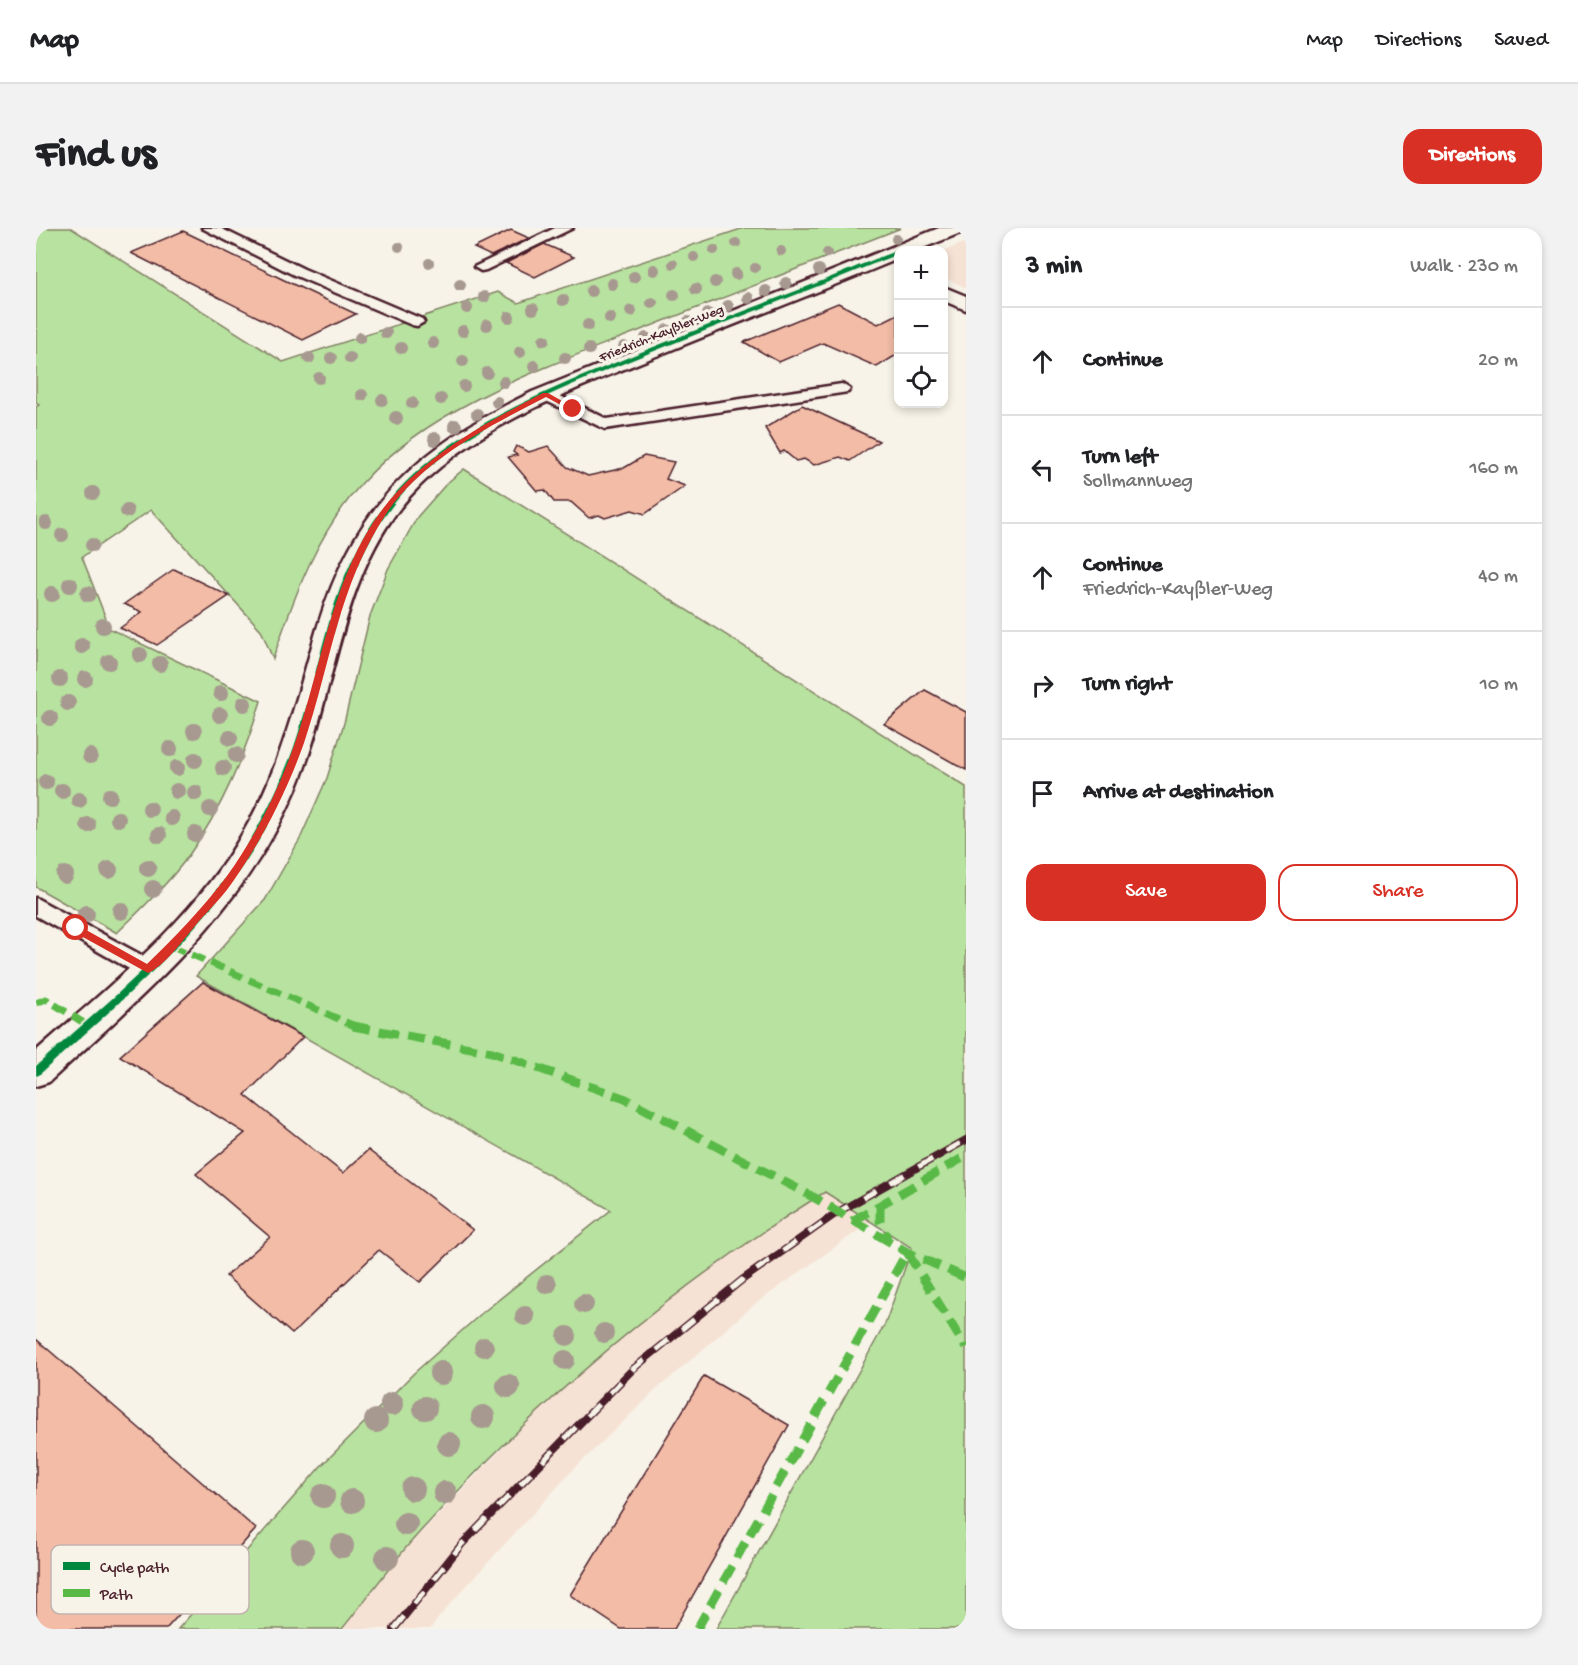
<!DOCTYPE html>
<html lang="en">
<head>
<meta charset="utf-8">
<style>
	body { margin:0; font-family:"Gochi Hand",sans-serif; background:#f2f2f2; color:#202124 }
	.controls { position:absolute; right:18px; top:18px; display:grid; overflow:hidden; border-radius:12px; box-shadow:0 3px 9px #0003 }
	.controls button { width:54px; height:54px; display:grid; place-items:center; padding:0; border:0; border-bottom:2px solid #e0e0e0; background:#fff; color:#202124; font:30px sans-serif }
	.stop { position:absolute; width:18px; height:18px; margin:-14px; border:4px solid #d93025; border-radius:50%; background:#fff }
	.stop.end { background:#d93025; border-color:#fff; box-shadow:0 2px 6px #0008 }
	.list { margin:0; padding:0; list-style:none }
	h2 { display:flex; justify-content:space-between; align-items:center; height:78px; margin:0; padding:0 24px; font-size:26px }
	h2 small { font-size:20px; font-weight:400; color:#757577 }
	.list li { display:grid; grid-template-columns:39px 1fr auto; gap:18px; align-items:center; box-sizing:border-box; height:108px; padding:0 24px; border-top:2px solid #e0e0e0 }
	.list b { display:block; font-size:22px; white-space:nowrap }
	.list p { margin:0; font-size:20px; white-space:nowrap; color:#757577 }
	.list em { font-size:20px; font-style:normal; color:#757577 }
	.actions { display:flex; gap:12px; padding:18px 24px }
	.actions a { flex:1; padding:14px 0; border:2px solid #d93025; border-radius:18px; text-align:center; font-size:21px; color:#d93025 }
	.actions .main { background:#d93025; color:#fff }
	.icon { flex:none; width:33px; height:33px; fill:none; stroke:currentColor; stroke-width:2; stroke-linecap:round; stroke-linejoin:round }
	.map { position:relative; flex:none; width:930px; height:1401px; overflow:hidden; border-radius:18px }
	header { display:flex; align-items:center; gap:36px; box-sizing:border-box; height:84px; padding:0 30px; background:#fff; border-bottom:2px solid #e0e0e0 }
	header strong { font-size:28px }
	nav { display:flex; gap:33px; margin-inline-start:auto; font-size:21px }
	.intro { display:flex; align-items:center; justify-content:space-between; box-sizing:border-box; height:144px; padding:0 36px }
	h1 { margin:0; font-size:42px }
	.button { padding:15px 27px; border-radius:18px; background:#d93025; color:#fff; font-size:21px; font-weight:700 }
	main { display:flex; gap:36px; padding:0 36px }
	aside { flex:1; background:#fff; border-radius:18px; box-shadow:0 3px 9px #0003 }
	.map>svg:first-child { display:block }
	.built { fill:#f6e2d4 }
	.green { fill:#b8e29f; stroke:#818065; stroke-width:1.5 }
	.building { fill:#f2bca6; stroke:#4a1f2b; stroke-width:1.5 }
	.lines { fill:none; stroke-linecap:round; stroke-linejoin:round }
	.lane-casing { stroke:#4a1f2b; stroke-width:5 }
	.street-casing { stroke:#4a1f2b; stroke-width:5 }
	.lane { fill:#f7f3e8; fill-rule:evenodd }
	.street { fill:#f7f3e8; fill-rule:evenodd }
	.rail-casing { stroke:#4a1f2b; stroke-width:8 }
	.rail { stroke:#f7f3e8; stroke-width:5; stroke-dasharray:16; stroke-linecap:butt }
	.quiet-far1 { stroke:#58b947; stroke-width:7; stroke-dasharray:14 7; stroke-linecap:butt }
	.quiet { stroke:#58b947; stroke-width:9; stroke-dasharray:18 9; stroke-linecap:butt }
	.cycleway-casing { stroke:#f7f3e8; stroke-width:4 }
	.cycleway { fill:#00873e; fill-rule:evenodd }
	.tree { fill:#a79990 }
	.route { fill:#d93025 }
	.labels { text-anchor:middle; stroke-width:6; stroke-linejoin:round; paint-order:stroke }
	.far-street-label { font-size:14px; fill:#4a1f2b; stroke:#f7f3e8 }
	.key { fill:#f7f3e8; stroke:#c3b3af; stroke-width:1.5 }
	.key-label { font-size:16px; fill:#4a1f2b }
</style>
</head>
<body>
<header>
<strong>Map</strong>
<nav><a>Map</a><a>Directions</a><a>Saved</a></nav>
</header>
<div class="intro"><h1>Find us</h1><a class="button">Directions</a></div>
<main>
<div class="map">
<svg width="930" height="1401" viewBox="0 0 930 1401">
	<rect width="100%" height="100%" fill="#f7f3e8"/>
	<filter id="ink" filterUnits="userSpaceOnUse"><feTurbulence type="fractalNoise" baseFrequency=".0167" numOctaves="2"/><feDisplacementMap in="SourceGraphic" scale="12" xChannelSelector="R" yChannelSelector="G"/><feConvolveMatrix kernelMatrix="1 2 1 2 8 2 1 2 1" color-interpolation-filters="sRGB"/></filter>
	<g filter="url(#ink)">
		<!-- built -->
		<path class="built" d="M930,14V60L908,49V23Z
			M789,964L847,985L719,1076L620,1162L535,1244L413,1377L394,1401H306L374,1316L496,1189L582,1112L707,1016Z"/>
		<!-- green -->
		<path class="green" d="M0,0H35L247,134L462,64L482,75L708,0H865C783,32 702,64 620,96C522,135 399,174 327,254C281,305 259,366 237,431L225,402L115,282L46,329L74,401L225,473C208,528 187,579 153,627C133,655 106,680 81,705L0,659V179L3,177L0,175Z
			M428,241L930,559V1401H680L849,1096L876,1020L789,964C634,1060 495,1179 374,1315C350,1343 329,1373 306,1401H142L285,1238L378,1145L446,1085L575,982L160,748L229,672L264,611L291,550L308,495L334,388L352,341L382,288L411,255Z"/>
		<!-- building -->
		<path class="building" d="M475,2L493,10L455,28L438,20Z
			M147,3L246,51L320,86L267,112L95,25Z
			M508,16L538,29L499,49L470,35Z
			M802,75L842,96L862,86V126L841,139L787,115L743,134L708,114Z
			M766,177L843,213L814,233L804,229L778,237L768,231L760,233L748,223L744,225L729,200Z
			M480,218L493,224L512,218L531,239L552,248L588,240L608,228L638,234L630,251L649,258L609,286L596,282L569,290L563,287L553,290L535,274H518L509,262L501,263L472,229L481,227L477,224Z
			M138,341L193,368L121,417L84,400L106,384L88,376Z
			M889,462L930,484V542L848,496Z
			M167,754L267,809L209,867L307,945L332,922L437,1002L384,1054L343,1022L256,1106L190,1048L234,1009L160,946L209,905L84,828Z
			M0,1111L220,1301L130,1401H0Z
			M668,1148L753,1197L638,1401H585L534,1367Z"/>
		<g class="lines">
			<!-- lane casing -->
			<g class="lane-casing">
				<path id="lane" d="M166,0H184L268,41L386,91L388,94L381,98L376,97L258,47Z
					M519,0H537L450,42L445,43L438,39Z
					M806,156L814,161L812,164L569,201L504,170L502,167L510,162L516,164L571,191Z
					M0,670L120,735L124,741L120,747L112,750L104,747L0,688Z"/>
			</g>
			<!-- street casing -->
			<g class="street-casing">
				<path id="street" d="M903,0H930L927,4L882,22H862V31C783,64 703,94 623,127C537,162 438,197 374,268C302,348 301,464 261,559C208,684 110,764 13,854L0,858V823C75,756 158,692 208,603C244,541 260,472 280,404C318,276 380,221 496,164Z
					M908,59L930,68V82L908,73Z"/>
			</g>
			<!-- lane -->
			<use href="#lane" class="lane"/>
			<!-- street -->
			<use href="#street" class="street"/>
			<!-- rail casing -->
			<g class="rail-casing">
				<path id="rail" d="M358,1401L426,1316L597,1141L706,1052L802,984L930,912"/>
			</g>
			<!-- rail -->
			<use href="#rail" class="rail"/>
			<!-- quiet-far1 -->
			<path class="quiet-far1" d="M136,718L321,799
				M0,775L10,771L51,797"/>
			<!-- quiet -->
			<path class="quiet" d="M317,798L456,824L590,871L779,970L871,1024L930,1050
				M844,977V993L852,1013
				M816,993L930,928
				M661,1401L871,1024L930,1120"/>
			<!-- cycleway casing -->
			<g class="cycleway-casing">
				<path id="cycleway" d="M863,22L862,26C781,59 698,91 616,124C533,158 426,197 366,266C295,348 292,460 251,557C198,681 100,759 3,847L0,848V838C59,785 122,734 173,672C210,626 238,574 258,519C284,444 292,361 337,294C392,212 488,172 576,136C622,117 669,98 716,80C747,68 779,56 810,43C827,36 845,28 863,22Z"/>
			</g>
			<!-- cycleway -->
			<use href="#cycleway" class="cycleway"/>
		</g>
		<!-- trees -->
		<g class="tree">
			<circle cx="860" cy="11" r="5"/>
			<circle cx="700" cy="15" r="5"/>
			<circle cx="363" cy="19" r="5"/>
			<circle cx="678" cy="22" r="5"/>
			<circle cx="745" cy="23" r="5"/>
			<circle cx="791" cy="25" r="5"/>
			<circle cx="658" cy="29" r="5"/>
			<circle cx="393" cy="35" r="5"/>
			<circle cx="637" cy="36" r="5"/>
			<circle cx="719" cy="40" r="5"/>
			<circle cx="618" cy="42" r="6"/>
			<circle cx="783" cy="42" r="6"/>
			<circle cx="700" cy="46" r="6"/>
			<circle cx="598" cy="49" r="6"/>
			<circle cx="679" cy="54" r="6"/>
			<circle cx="750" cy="55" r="6"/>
			<circle cx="576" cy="56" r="6"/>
			<circle cx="424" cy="57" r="6"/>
			<circle cx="660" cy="61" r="6"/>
			<circle cx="555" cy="63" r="6"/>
			<circle cx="730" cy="63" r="6"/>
			<circle cx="638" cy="67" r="6"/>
			<circle cx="448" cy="69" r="6"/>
			<circle cx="712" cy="70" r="6"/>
			<circle cx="527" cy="72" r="6"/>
			<circle cx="616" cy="75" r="6"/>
			<circle cx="692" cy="78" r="6"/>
			<circle cx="431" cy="80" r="6"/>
			<circle cx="497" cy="81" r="6"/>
			<circle cx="595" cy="83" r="6"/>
			<circle cx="672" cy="86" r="6"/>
			<circle cx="473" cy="89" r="6"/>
			<circle cx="574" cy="90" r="6"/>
			<circle cx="652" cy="94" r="6"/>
			<circle cx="451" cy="97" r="6"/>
			<circle cx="552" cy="97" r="6"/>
			<circle cx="631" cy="102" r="6"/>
			<circle cx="427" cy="103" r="6"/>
			<circle cx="350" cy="105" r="6"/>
			<circle cx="324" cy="110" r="6"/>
			<circle cx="610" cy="110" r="6"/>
			<circle cx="508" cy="112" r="6"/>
			<circle cx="397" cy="115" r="6"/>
			<circle cx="588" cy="119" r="6"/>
			<circle cx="365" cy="120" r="6"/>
			<circle cx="553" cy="121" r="6"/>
			<circle cx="484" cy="124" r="6"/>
			<circle cx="273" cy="130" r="6"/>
			<circle cx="295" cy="130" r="6"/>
			<circle cx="314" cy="130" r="6"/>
			<circle cx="529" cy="130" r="6"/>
			<circle cx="427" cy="133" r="6"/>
			<circle cx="498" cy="138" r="6"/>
			<circle cx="451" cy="145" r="6"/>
			<circle cx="283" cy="150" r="6"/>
			<circle cx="468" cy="154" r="6"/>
			<circle cx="428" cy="158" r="6"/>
			<circle cx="326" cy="167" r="6"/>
			<circle cx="405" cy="171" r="6"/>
			<circle cx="346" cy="172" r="6"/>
			<circle cx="461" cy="174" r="6"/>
			<circle cx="376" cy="175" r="6"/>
			<circle cx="441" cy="186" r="6"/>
			<circle cx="360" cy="190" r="7"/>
			<circle cx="419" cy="198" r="7"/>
			<circle cx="399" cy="211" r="7"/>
			<circle cx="57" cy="265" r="7"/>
			<circle cx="91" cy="283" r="7"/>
			<circle cx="10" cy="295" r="7"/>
			<circle cx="26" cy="307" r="7"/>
			<circle cx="56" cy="317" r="7"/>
			<circle cx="34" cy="357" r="8"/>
			<circle cx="16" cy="366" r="8"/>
			<circle cx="52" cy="366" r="8"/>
			<circle cx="67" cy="398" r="8"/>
			<circle cx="46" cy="418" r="8"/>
			<circle cx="104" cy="427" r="8"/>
			<circle cx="73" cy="434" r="8"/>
			<circle cx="124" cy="436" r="8"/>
			<circle cx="24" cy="451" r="8"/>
			<circle cx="49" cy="451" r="8"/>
			<circle cx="185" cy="465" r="8"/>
			<circle cx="32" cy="475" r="8"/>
			<circle cx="208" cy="476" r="8"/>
			<circle cx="184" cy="487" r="8"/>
			<circle cx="14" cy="490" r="8"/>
			<circle cx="158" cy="503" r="8"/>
			<circle cx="194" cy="510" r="8"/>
			<circle cx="134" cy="521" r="8"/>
			<circle cx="200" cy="527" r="8"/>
			<circle cx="54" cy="528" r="8"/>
			<circle cx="159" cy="532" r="8"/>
			<circle cx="141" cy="540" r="8"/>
			<circle cx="187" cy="540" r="8"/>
			<circle cx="10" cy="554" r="8"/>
			<circle cx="26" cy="563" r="8"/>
			<circle cx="141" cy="563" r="8"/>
			<circle cx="159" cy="565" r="8"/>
			<circle cx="74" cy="568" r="8"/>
			<circle cx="43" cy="572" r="8"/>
			<circle cx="114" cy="581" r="8"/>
			<circle cx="174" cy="581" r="8"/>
			<circle cx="136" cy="590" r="8"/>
			<circle cx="82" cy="591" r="8"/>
			<circle cx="52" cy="597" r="8"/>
			<circle cx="159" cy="606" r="8"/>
			<circle cx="123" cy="607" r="8"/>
			<circle cx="112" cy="640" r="9"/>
			<circle cx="73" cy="642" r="9"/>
			<circle cx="29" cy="647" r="9"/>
			<circle cx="117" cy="661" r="9"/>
			<circle cx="85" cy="683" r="9"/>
			<circle cx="50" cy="686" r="9"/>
			<circle cx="511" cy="1056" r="10"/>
			<circle cx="548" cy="1076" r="10"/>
			<circle cx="489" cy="1088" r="10"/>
			<circle cx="568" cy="1105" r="10"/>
			<circle cx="531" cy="1108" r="10"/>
			<circle cx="448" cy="1119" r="10"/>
			<circle cx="529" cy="1132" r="10"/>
			<circle cx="405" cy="1145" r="12"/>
			<circle cx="472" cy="1158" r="12"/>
			<circle cx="356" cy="1176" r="12"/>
			<circle cx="389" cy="1180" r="12"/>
			<circle cx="447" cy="1189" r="12"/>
			<circle cx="340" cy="1193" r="12"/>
			<circle cx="413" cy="1216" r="12"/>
			<circle cx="377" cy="1261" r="12"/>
			<circle cx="409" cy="1265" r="12"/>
			<circle cx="287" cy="1268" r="12"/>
			<circle cx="316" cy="1273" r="12"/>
			<circle cx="370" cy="1296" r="12"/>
			<circle cx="306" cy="1318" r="12"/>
			<circle cx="266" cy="1323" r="12"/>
			<circle cx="351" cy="1330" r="12"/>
		</g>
	</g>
	<!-- route -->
	<path class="route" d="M507,165H512L540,181L534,182L510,169C452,199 387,231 350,286C302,359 295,435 268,515C251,563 227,610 198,652C188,667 175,680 163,693C151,707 129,738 112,745L36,703V698H43L111,736C139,709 168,679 191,648C220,608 243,561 259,515C288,432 298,331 361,264C402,220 454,193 507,165Z"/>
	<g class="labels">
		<!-- far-street labels -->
		<g class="far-street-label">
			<text transform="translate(625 104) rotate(-22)" y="5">Friedrich-Kayßler-Weg</text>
		</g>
	</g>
	<!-- legend -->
	<rect x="15" y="1317" width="198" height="69" rx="9" class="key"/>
	<rect x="27" y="1334" width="27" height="8" fill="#00873e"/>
	<rect x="27" y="1361" width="27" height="8" fill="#58b947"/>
	<g class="key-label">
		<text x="64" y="1344">Cycle path</text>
		<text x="64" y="1371">Path</text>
	</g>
</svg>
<div class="controls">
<button>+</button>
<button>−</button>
<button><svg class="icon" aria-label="locate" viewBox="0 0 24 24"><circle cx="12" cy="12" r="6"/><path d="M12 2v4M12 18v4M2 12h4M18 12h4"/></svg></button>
</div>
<div class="stop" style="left:40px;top:700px"></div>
<div class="stop end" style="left:537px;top:181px"></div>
</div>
<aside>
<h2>3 min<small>Walk · 230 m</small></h2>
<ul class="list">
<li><svg class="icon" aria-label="ahead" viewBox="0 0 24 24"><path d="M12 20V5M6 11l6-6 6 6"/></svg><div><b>Continue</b></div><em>20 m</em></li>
<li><svg class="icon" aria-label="left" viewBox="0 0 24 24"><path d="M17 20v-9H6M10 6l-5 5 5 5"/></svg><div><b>Turn left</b><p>Sollmannweg</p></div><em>160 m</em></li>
<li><svg class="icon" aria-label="ahead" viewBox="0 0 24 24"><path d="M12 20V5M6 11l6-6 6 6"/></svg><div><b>Continue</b><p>Friedrich-Kayßler-Weg</p></div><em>40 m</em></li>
<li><svg class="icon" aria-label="right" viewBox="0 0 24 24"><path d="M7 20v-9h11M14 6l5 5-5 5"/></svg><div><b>Turn right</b></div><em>10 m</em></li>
<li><svg class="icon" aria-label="arrive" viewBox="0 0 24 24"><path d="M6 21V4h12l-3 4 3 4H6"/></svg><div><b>Arrive at destination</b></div></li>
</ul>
<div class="actions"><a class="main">Save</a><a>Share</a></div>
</aside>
</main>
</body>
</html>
